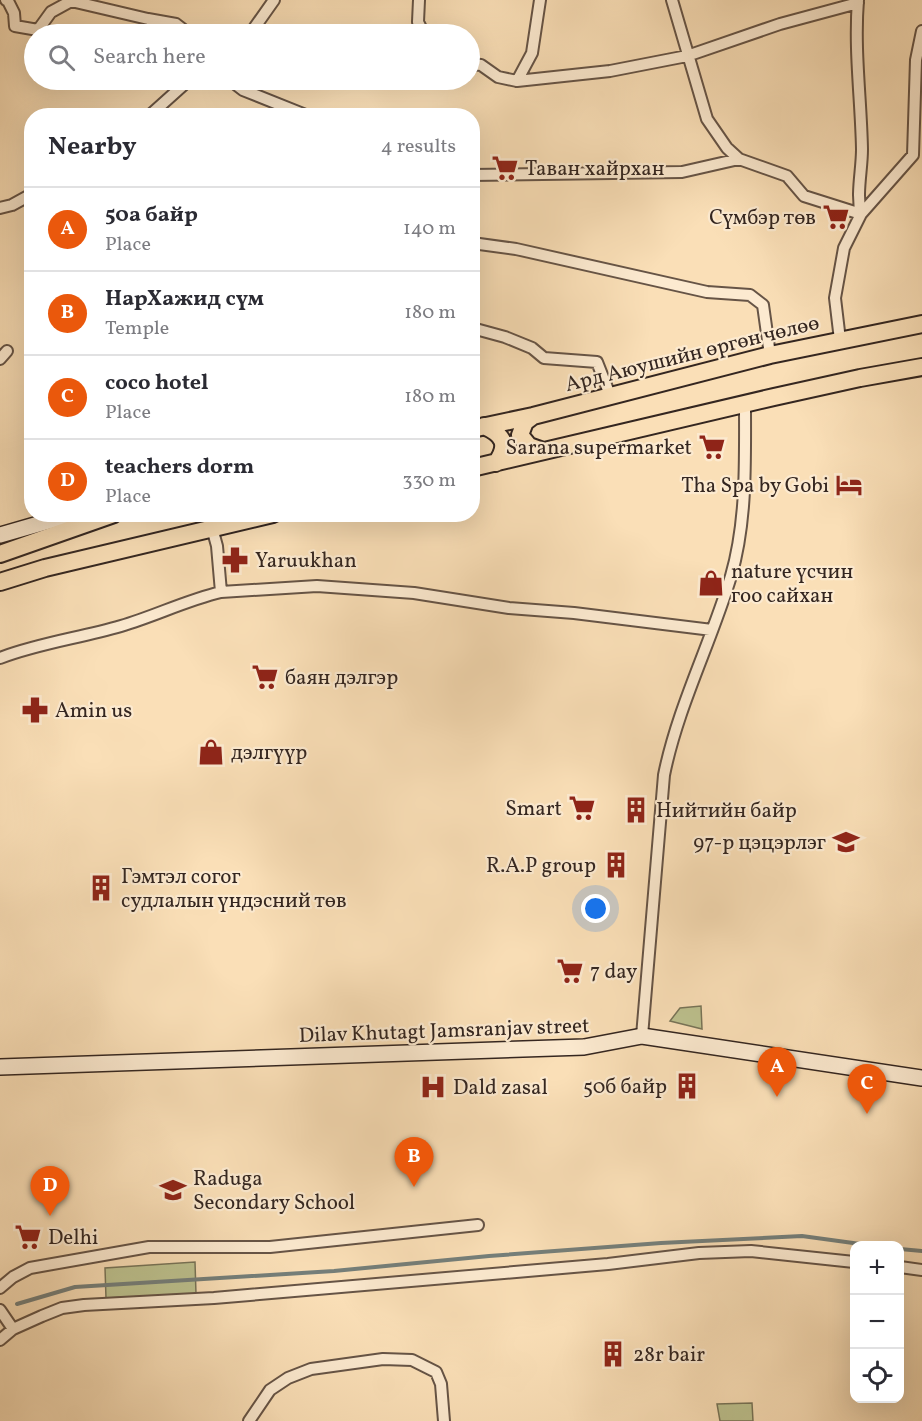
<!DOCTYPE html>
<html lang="en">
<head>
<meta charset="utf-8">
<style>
	body { margin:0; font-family:Vollkorn,serif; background:#f2f2f3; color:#2b2b33 }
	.controls { position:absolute; right:18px; bottom:18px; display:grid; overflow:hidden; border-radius:12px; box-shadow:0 6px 24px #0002 }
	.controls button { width:54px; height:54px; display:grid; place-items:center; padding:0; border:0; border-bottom:2px solid #e1e1e2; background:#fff; color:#2b2b33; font:30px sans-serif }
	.you { position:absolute; left:596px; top:909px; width:21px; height:21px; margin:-15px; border:4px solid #fff; border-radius:50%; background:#1a73e8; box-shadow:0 0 0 9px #1a73e833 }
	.badge { display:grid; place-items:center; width:39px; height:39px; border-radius:50%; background:#ea580c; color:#fff; font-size:20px; font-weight:700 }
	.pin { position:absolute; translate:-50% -50px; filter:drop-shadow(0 2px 3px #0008) }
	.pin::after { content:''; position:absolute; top:32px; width:21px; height:18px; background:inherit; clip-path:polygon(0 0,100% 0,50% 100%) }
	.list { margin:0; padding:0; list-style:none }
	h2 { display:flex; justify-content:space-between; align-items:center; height:78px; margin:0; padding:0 24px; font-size:26px }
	h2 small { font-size:20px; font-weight:400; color:#7c7c81 }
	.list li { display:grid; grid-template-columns:39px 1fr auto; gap:18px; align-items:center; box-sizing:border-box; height:84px; padding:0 24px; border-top:2px solid #e1e1e2 }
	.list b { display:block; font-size:22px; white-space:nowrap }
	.list p { margin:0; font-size:20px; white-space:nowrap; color:#7c7c81 }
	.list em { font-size:20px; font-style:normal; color:#7c7c81 }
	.icon { flex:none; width:33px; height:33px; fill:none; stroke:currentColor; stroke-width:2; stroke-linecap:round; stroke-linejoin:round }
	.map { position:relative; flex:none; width:922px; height:1421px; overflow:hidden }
	.search { position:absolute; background:#fff; box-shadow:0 6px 24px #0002; left:24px; top:24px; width:456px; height:66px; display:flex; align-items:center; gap:15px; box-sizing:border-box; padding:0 21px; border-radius:33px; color:#7c7c81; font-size:22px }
	.panel { position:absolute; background:#fff; box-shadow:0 6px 24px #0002; left:24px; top:108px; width:456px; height:414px; border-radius:24px }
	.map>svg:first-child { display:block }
	.green { fill:#bdc28f; stroke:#787458; stroke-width:1.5 }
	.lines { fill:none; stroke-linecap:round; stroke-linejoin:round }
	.stream { stroke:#757f7a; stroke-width:4 }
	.street-casing { stroke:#665446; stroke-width:14 }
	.secondary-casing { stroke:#342620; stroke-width:18 }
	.primary-casing { stroke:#342620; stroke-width:20 }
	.street { stroke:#fcead0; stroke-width:10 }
	.secondary { stroke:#fcead0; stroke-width:15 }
	.primary { stroke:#fadfb7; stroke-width:16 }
	.labels { text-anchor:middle; stroke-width:4.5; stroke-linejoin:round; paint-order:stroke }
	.poi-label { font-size:21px; fill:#342620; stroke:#fcead0; text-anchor:start }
	.street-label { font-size:21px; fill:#342620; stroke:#fcead0 }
</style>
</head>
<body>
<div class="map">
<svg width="922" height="1421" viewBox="0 0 922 1421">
	<rect width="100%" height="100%" fill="#fadfb7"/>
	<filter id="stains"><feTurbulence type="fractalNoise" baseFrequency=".00333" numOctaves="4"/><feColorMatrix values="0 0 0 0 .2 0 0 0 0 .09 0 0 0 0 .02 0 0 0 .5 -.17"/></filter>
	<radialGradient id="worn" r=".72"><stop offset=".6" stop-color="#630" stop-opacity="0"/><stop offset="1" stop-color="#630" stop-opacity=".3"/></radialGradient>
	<!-- green -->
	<path class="green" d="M701,1006L702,1029L670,1021L680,1008Z
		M195,1262L196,1294L106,1298L105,1268Z
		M752,1403L753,1421H720L717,1404Z"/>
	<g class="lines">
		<!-- stream -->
		<path class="stream" d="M900,1249L922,1251
			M17,1304L75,1287L334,1271L489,1256L661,1243L802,1236L875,1246"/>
		<!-- street casing -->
		<g class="street-casing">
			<path id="street" d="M6,0L8,1L14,13L15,26L38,30L51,12L71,1L148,19L176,24L189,34
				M419,0L418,22L424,34
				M672,0L707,119L727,148L739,159L787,176L804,196L861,214C856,193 862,171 862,149C861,99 854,50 858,0
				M250,34L274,0
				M470,64L481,65L498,77L517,81L610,71L687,56L780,24L858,3
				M230,80L243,90L308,116
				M517,81L532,53L540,0
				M149,116L189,80
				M472,175L682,172L739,159
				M0,208L12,205L32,194
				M472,243L516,249L707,292L750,295L763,305L770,355
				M472,328L505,337L532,348L544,358L597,362L610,395
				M840,340L835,298L844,248L861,214L913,155L916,60L922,31
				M0,359L7,351
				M221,592L317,586L414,593L509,608L574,613L712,630
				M0,658C39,643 80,638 121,626C155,616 187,600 221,592L217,546L212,528
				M642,1036L664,775C678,706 711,643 731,576C747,521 745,461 745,404
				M900,1267L922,1270
				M0,1288L13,1277L30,1268L149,1247H270L478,1225
				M0,1310L13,1329
				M0,1340L13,1329L42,1316L62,1308L84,1305L214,1298L608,1264L699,1253L751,1251L854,1262
				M249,1421L270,1390L288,1378L311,1369L383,1359L412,1360L436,1372L441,1384L444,1421"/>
		</g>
		<!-- secondary casing -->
		<g class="secondary-casing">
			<path id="secondary" d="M0,535L73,514
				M0,1067L584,1047L642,1036L922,1078"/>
		</g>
		<!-- primary casing -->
		<g class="primary-casing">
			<path id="primary" d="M533,416L525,422L520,435L529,446L543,451
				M484,426C504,435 509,445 496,463
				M472,429L533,416L770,355L922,324
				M472,468L774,397L860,378L922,367
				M0,554L114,514
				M0,582L45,568L273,514"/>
		</g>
		<!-- street -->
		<use href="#street" class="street"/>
		<!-- secondary -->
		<use href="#secondary" class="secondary"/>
		<!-- primary -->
		<use href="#primary" class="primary"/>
	</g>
	<!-- icons -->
	<defs>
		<g id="supermarket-bare" transform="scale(2.07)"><path d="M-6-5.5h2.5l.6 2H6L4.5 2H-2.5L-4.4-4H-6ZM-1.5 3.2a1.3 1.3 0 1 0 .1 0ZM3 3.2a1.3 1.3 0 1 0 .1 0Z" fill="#8f2418" stroke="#fcead0" stroke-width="2.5" paint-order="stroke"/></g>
		<g id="hotel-bare" transform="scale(2.07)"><path d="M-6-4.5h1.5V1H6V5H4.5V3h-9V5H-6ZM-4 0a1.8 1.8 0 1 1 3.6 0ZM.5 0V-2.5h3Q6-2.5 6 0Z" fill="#8f2418" stroke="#fcead0" stroke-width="2.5" paint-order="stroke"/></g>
		<g id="pharmacy-bare" transform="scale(2.07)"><path d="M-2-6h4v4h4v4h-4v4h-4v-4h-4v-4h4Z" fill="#8f2418" stroke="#fcead0" stroke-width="2.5" paint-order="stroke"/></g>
		<g id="shop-bare" transform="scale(2.07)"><path d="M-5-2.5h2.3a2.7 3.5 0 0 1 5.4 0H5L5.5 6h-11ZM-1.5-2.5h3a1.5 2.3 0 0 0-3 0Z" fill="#8f2418" stroke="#fcead0" stroke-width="2.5" paint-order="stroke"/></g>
		<g id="building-bare" transform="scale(2.07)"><path d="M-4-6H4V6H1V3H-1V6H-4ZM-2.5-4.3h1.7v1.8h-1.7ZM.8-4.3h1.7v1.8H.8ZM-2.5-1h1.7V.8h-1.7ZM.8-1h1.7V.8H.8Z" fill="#8f2418" stroke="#fcead0" stroke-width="2.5" paint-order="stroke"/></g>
		<g id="school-bare" transform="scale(2.07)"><path d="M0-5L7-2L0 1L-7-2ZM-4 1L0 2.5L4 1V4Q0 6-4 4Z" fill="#8f2418" stroke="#fcead0" stroke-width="2.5" paint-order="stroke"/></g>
		<g id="hospital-bare" transform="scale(2.07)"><path d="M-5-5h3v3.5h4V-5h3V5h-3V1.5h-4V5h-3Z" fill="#8f2418" stroke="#fcead0" stroke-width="2.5" paint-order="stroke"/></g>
	</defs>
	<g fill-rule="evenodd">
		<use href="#supermarket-bare" x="505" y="168"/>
		<use href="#supermarket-bare" x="836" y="217"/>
		<use href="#supermarket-bare" x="712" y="447"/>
		<use href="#hotel-bare" x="849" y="485"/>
		<use href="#pharmacy-bare" x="235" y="560"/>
		<use href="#shop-bare" x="711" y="583"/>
		<use href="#supermarket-bare" x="265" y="677"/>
		<use href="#pharmacy-bare" x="35" y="710"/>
		<use href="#shop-bare" x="211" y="752"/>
		<use href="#supermarket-bare" x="582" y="808"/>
		<use href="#building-bare" x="636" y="810"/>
		<use href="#school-bare" x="846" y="842"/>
		<use href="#building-bare" x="616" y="865"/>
		<use href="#building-bare" x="101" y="888"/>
		<use href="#supermarket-bare" x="570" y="971"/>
		<use href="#building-bare" x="687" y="1086"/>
		<use href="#hospital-bare" x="433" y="1087"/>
		<use href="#school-bare" x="173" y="1190"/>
		<use href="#supermarket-bare" x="28" y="1237"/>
		<use href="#building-bare" x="613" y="1354"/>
	</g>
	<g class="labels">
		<!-- poi labels -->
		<g class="poi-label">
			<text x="525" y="175">Таван хайрхан</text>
			<text x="816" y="224" text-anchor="end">Сүмбэр төв</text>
			<text x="692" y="454" text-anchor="end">Sarana supermarket</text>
			<text x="829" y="492" text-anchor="end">Tha Spa by Gobi</text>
			<text x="255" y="567">Yaruukhan</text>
			<text x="731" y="578">nature үсчин<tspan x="731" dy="24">гоо сайхан</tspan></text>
			<text x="285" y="684">баян дэлгэр</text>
			<text x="55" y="717">Amin us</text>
			<text x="231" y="759">дэлгүүр</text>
			<text x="562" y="815" text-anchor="end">Smart</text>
			<text x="656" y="817">Нийтийн байр</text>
			<text x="826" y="849" text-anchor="end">97-р цэцэрлэг</text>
			<text x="596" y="872" text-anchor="end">R.A.P group</text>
			<text x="121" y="883">Гэмтэл согог<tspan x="121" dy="24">судлалын үндэсний төв</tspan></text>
			<text x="590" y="978">7 day</text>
			<text x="667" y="1093" text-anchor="end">50б байр</text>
			<text x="453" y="1094">Dald zasal</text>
			<text x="193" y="1185">Raduga<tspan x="193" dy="24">Secondary School</tspan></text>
			<text x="48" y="1244">Delhi</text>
			<text x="633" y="1361">28r bair</text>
		</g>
		<!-- street labels -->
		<g class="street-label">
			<text transform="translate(692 353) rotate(-14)" y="7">Ард Аюушийн өргөн чөлөө</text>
			<text transform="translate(444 1030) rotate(-2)" y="7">Dilav Khutagt Jamsranjav street</text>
		</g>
	</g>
	<rect width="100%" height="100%" filter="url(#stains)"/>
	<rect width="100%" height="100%" fill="url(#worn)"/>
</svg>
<div class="controls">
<button>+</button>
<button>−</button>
<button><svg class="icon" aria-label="locate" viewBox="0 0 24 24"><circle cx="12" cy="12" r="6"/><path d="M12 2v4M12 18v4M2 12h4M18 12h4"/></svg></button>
</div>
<div class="you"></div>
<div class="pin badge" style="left:777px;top:1097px">A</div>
<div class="pin badge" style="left:414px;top:1187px">B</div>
<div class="pin badge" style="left:867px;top:1114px">C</div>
<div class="pin badge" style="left:50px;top:1216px">D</div>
<div class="search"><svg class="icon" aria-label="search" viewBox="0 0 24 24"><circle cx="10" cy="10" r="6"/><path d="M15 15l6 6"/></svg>Search here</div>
<section class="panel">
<h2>Nearby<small>4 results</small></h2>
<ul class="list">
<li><span class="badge">A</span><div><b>50а байр</b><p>Place</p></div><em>140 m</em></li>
<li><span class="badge">B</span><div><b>НарХажид сүм</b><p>Temple</p></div><em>180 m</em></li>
<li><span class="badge">C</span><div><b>coco hotel</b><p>Place</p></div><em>180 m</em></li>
<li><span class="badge">D</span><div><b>teachers dorm</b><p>Place</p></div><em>330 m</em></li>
</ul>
</section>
</div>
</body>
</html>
